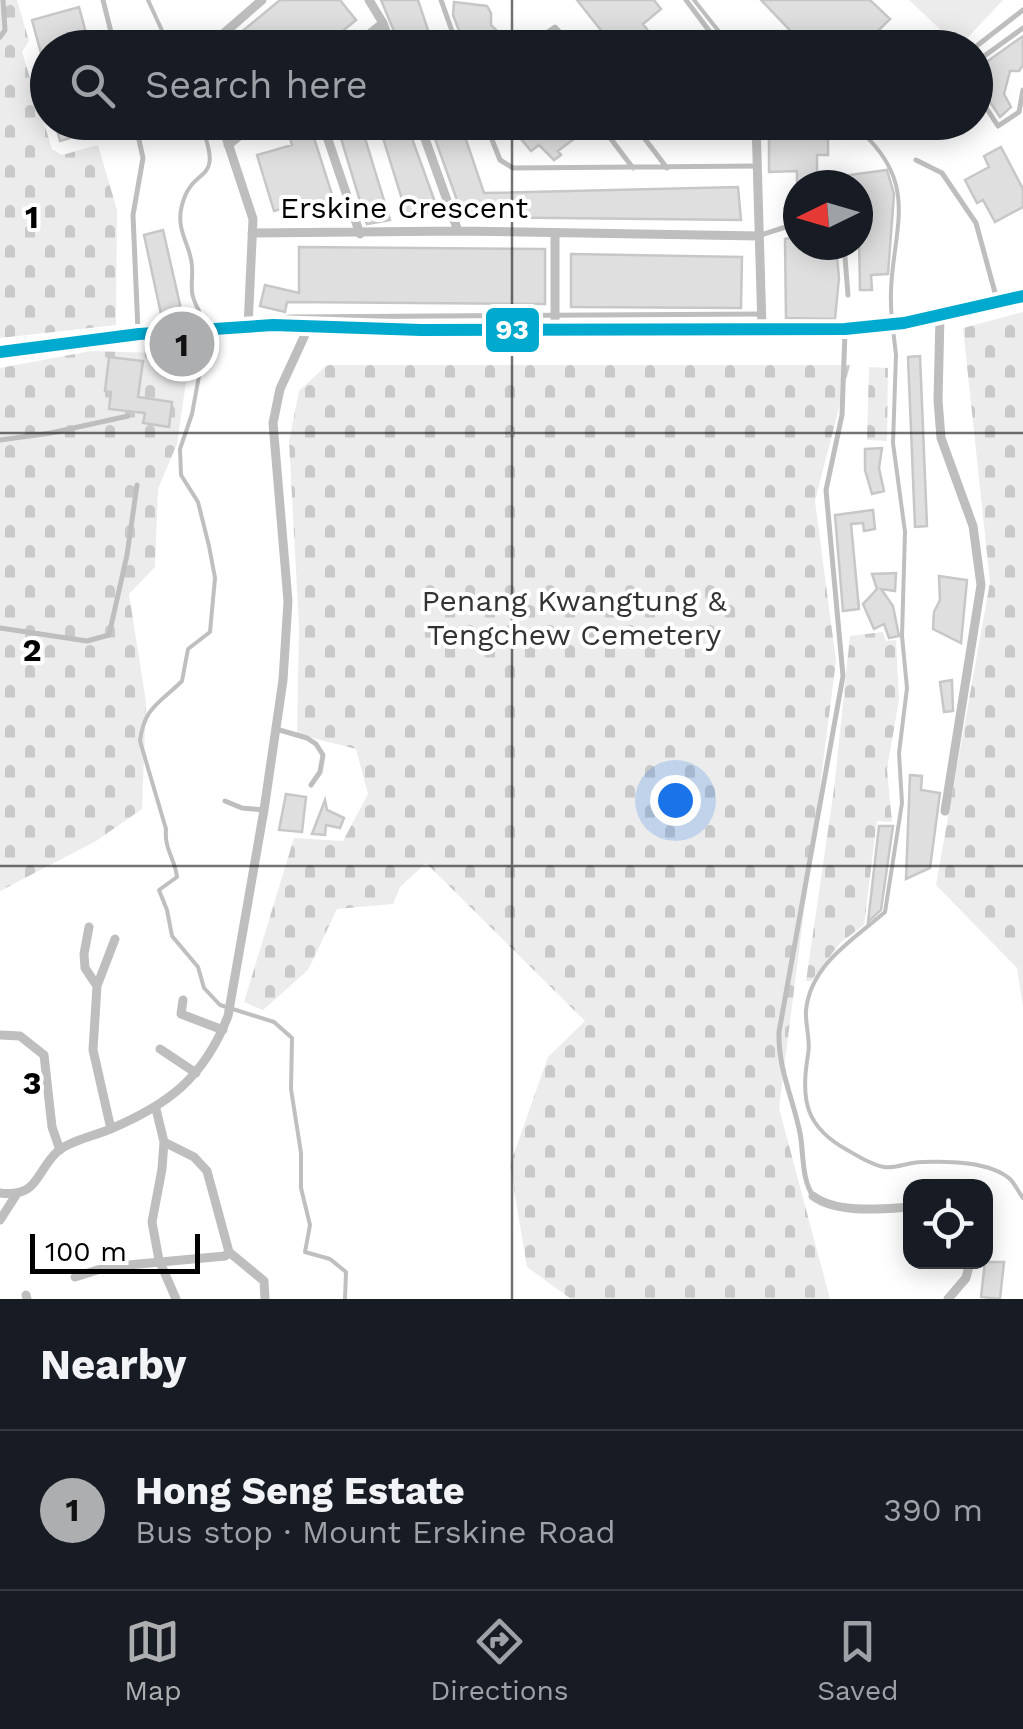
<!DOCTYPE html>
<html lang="en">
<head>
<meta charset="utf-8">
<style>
	body { margin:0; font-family:"Work Sans",sans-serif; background:#20242c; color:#f1f3f6 }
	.controls { position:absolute; right:30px; bottom:30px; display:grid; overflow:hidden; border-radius:20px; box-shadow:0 5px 25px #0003 }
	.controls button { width:90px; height:90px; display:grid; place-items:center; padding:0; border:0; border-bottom:2px solid #363941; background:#171b24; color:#f1f3f6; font:50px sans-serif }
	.compass { position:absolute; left:783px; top:170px; width:90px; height:90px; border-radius:50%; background:#171b24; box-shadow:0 5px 25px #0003; rotate:265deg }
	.scale { position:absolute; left:30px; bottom:25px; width:170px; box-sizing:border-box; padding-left:10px; border:5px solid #000; border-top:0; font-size:28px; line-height:35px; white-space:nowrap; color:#000; -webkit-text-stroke:8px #fff; paint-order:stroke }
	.you { position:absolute; left:675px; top:800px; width:35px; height:35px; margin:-25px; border:8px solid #fff; border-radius:50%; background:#1a73e8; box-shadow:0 0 0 15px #1a73e833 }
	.badge { display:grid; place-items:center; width:65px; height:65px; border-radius:50%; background:#adaeaf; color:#111; font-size:32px; font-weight:700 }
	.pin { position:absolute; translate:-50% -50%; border:5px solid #fff; box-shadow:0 2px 10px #0006 }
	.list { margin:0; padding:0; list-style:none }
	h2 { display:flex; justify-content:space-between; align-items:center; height:130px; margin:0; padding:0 40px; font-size:42px }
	h2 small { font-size:32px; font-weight:400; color:#9ea1a6 }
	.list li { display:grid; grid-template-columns:65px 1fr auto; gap:30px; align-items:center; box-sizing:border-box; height:160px; padding:0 40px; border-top:2px solid #363941 }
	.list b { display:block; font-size:38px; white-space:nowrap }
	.list p { margin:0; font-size:32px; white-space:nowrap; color:#9ea1a6 }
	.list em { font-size:32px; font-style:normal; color:#9ea1a6 }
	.icon { flex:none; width:55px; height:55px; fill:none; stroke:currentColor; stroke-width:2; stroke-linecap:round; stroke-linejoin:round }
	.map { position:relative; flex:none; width:1023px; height:1299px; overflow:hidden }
	.search { position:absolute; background:#171b24; box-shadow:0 5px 25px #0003; left:30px; right:30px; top:30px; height:110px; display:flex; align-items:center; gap:25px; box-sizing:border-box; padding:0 35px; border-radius:55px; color:#9ea1a6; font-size:38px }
	.sheet { height:290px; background:#171b24 }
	nav { display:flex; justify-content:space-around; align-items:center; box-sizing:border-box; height:140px; border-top:2px solid #363941; background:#171b24; font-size:28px; color:#9ea1a6 }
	nav a { display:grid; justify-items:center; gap:5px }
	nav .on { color:#adaeaf }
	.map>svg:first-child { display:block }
	.grass { fill:#ececec }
	.cemetery { fill:url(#cemetery-stones) }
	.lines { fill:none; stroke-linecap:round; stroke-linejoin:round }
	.stream { stroke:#bfbfbf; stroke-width:4 }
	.building { fill:#dfdfdf; stroke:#c7c7c7; stroke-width:2.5 }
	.service { stroke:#bebebe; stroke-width:5 }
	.minor { stroke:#bebebe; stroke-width:9 }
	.secondary { stroke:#b8b8b8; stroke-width:12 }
	.bus-1-casing { stroke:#fff; stroke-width:20 }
	.bus-1 { stroke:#00a9ce; stroke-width:12 }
	.grid { fill:none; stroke:#000; stroke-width:2.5; stroke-opacity:0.55 }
	.labels { text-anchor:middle; stroke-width:8; stroke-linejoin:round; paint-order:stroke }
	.street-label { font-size:30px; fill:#000; stroke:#fff }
	.park-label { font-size:30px; fill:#333; stroke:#fff }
	.grid-label { font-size:32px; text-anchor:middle; font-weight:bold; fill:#000; stroke:#fff; stroke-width:8; stroke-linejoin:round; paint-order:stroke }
	.line-badge { stroke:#fff; stroke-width:4 }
	.badge-label { font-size:28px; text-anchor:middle; font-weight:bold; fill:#fff }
</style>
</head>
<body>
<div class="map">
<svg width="1023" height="1299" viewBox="0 0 1023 1299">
	<defs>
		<pattern id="cemetery-stones" width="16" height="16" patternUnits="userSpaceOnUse" patternTransform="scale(2.5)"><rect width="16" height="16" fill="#ececec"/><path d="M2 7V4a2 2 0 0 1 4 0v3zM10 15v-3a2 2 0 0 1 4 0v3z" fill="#c9c9c9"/></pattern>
	</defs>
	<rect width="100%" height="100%" fill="#fff"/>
	<!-- grass -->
	<path class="grass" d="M909,0H1003L959,47Z"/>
	<!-- cemetery -->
	<path class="cemetery" d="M0,0H17L29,41L22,52L52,149L62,155L98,145L117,210L116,325L0,338Z
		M1023,312V1007L1017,968L936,885L990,582L963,328Z
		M91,351L190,354L177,444L158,489L155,567L129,594L146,702L142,809L96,841L0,891V368Z
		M327,365H850L815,501L836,661L779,1108L830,1299H571L527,1267L510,1165L548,1057L585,1021L426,863L400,887L393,904L337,909L308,970L263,1010L244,1002L294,838L343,841L368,794L356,749L297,734L299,626L289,441L299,391Z
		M869,367L888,368L887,441L867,440Z
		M883,632L886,641L896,640L899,700L887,769L892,822L877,821L864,925L840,943L811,981H806L834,789L850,636Z"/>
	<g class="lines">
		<!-- stream -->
		<path class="stream" d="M148,0L170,48
			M694,0L732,48
			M850,122C933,188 883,237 892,320
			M199,311C188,290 193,288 192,266C191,245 175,231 182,205C193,162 226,188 200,122
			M893,329L896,355L893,443L905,532L902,636L907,688L899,753L902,803L885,912C853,940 811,964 806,1010C805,1026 811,1039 808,1055C800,1101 806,1128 849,1151C859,1157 872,1165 884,1167C895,1169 909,1162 921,1162C948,1161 990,1161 1010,1179C1015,1184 1019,1193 1023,1198
			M200,345L199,376L192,414L180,449L181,475L198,502L209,546L215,578L210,632L188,649L182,681C160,703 144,707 140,741L166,829C164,849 175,859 177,877L159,890L167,910L172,936L198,967L204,988L220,1005L274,1022L292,1038L291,1089L301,1153V1188L310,1225L305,1252L330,1259L346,1272L345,1299"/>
	</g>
	<!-- building -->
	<path class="building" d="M280,0H340L356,20L322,48H222Z
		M381,0H418L434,48H401Z
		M577,0H654L661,9L643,24L661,48H615Z
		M761,0H870L890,19L861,48H807Z
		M454,2L487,6L491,13V25L514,48L471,45L472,33L462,37L458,28L453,15Z
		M79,7L90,48H48V68H45L32,20Z
		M1023,36V65L1019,71H1010L1004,94L1011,107L1000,117L984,93L990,87L978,68Z
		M55,122H115V125L60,141Z
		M285,122H309L335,204L313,211L310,201L274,211L257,155L292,145Z
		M336,122H360L390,220L367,224Z
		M378,122H406L439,213L406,212Z
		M429,122H460L484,193L738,187L741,220L463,217Z
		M507,122H580L573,128L579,135L558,151L561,155L554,160L539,145L531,151Z
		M769,122H809L817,127V135H828V155H817V185H797V171L769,172Z
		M1001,147L1023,189V207L995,222L983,200L977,203L965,180L989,167L984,156Z
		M887,170L894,194L888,274L871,275L872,290H860L858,185H820V179Z
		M163,230L181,309L161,314L144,235Z
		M798,236V245H836L839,278L835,319L786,318L785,239Z
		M299,247L545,249V304L287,302L285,312L260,306L265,285L299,293Z
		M571,254L742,257L741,308L571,307Z
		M920,356L927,526L915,527L908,357Z
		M109,357L143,361L138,397L172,402L169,427L143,423L145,413L109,409L111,392L105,391Z
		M882,448L879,468L884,491L872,494L865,470V449Z
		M873,510L875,529L864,531L863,523L851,524L859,609L843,611L835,515Z
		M896,573L895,591L881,589L893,606L899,636L889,638L884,624L874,629L863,604L877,589L872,574Z
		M939,576L967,580L961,643L933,629L934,612L940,600Z
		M952,680L953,711L944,712L940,682Z
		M910,775L922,776L921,790L940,793L930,868L906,879Z
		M286,794L306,797L302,832L279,830Z
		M325,800L327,810L344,818L340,828L326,825L325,835L312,834Z
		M879,826H893L881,910L868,922Z
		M985,1262H1004L1000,1299L981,1297Z"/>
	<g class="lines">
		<!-- service -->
		<path class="service" d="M103,0L115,48
			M441,0L458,48
			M686,0L722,48
			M0,37L5,30L3,0
			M540,48L539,38L555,27L574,48
			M974,48L1023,10
			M976,62L1023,28
			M976,92L998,126L1019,112L1023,90
			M135,122L143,158L133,215L138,331
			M485,122L500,160L513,168L757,166
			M598,122L633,168
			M632,122L667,168
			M916,160L942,173L976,223L997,300
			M761,235L798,223
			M844,245L848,295
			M280,321L289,317L761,314
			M0,440L51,433L128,416
			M0,628L87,641L109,635L127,555L137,485
			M276,729L307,738L316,744L323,755L320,772L311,785
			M225,801L242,808L264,810
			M813,1196C801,1177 804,1154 800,1133C793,1098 778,1069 779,1032L843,676L826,490L842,415L845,332"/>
		<!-- minor -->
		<path class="minor" d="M369,0L383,23L392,48
			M207,48L262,0
			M352,48L383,23
			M221,122L253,219L248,327
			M322,122L360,234
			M419,122L458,231
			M756,122L762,329
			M228,145L257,122
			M252,233L458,231L759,236
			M940,316L938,400L941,438L973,526L981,585L945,811
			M555,329V234
			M89,927L84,954L85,968L97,986L93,1050L111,1129
			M97,986L115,939
			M183,1000L181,1014L223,1030
			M0,1035L20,1036L44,1055L52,1127L60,1150
			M160,1049L196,1073
			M156,1109L164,1142L162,1169L152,1222L159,1260L176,1299
			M164,1142L194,1157L207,1171L229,1252L264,1281L265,1299
			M0,1193C39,1198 35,1172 58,1151C70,1141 93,1136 108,1130C168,1105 204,1078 228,1016L264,810L283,680L288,601L273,423L280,389L309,326
			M813,1196C837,1214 882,1209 910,1207
			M0,1220L16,1195
			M75,1277L107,1267L225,1256L229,1252
			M26,1295L27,1299
			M948,1299L966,1278L970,1262"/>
		<!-- secondary -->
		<path class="secondary" d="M0,352L139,334L273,325L421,330L845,329L904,323L1023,296"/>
		<!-- bus-1 casing -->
		<g class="bus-1-casing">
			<path id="bus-1" d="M0,352L139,334L273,325L421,330L845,329L904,323L1023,296"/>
		</g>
		<!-- bus-1 -->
		<use href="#bus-1" class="bus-1"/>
	</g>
	<!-- grid -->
	<path class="grid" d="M512,0V48M512,122V1299M0,433H1023M0,866H1023"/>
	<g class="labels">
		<!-- street labels -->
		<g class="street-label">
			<text x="404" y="218">Erskine Crescent</text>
		</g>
		<!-- park labels -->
		<g class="park-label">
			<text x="574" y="611">Penang Kwangtung &amp;<tspan x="574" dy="34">Tengchew Cemetery</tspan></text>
		</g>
	</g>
	<g class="grid-label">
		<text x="32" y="228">1</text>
		<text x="32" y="661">2</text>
		<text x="32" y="1094">3</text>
	</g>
	<rect class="line-badge" x="484" y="306" width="57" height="48" rx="10" fill="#00a9ce"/>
	<g class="badge-label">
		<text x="512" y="339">93</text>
	</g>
</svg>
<div class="controls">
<button><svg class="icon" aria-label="locate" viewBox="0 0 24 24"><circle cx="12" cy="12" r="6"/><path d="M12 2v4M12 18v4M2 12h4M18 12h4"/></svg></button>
</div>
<svg class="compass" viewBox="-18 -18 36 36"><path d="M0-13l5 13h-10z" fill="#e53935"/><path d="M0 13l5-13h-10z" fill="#9ea1a6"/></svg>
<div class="scale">100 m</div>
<div class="you"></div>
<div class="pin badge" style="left:182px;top:344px">1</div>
<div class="search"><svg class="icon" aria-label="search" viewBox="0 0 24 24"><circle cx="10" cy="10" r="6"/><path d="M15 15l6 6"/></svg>Search here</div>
</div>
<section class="sheet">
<h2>Nearby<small></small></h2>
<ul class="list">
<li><span class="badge">1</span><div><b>Hong Seng Estate</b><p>Bus stop · Mount Erskine Road</p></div><em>390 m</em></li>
</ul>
</section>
<nav>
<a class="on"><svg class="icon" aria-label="map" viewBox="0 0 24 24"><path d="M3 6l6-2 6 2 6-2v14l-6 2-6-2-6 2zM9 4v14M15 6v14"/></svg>Map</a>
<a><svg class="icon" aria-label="directions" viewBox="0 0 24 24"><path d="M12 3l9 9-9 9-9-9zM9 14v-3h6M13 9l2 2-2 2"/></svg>Directions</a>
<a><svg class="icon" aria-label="saved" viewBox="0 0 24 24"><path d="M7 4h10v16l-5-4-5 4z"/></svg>Saved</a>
</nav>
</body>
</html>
